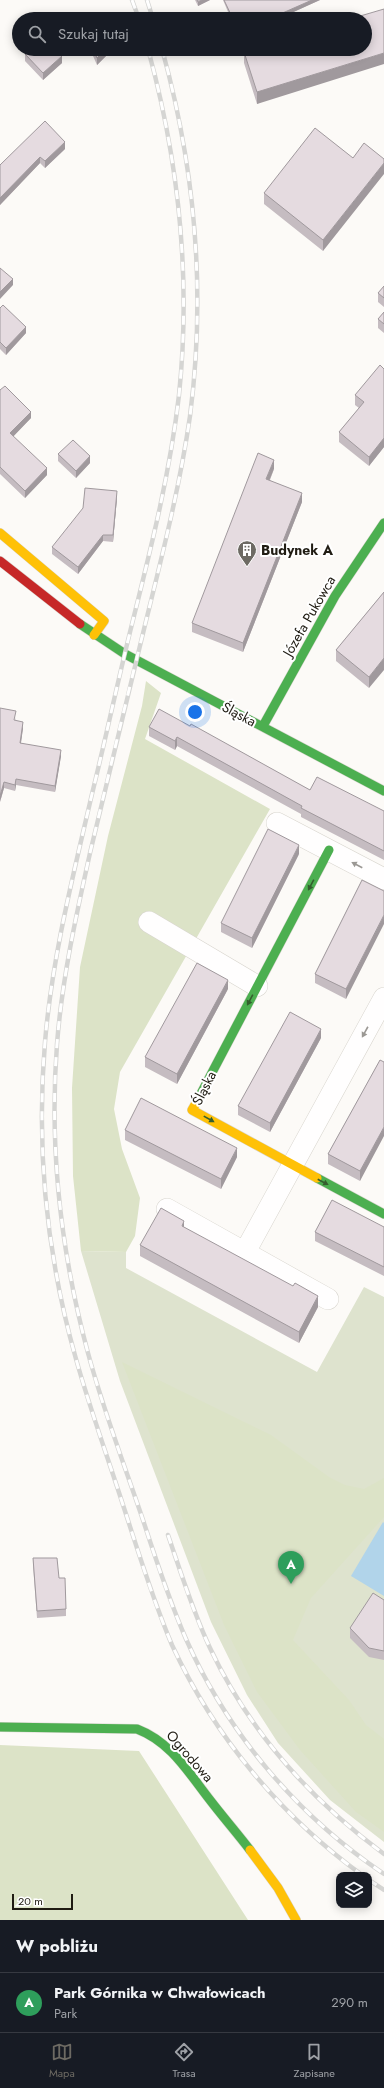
<!DOCTYPE html>
<html lang="pl">
<head>
<meta charset="utf-8">
<style>
	body { margin:0; font-family:Jost,sans-serif; background:#242831; color:#f1f3f6 }
	.controls { position:absolute; right:12px; bottom:12px; display:grid; overflow:hidden; border-radius:8px; box-shadow:0 2px 10px #0003 }
	.controls button { width:36px; height:36px; display:grid; place-items:center; padding:0; border:0; border-bottom:1px solid #363941; background:#171b24; color:#f1f3f6; font:20px sans-serif }
	.scale { position:absolute; left:12px; bottom:10px; width:61px; box-sizing:border-box; padding-left:4px; border:2px solid #201c13; border-top:0; font-size:11px; line-height:14px; white-space:nowrap; color:#201c13; -webkit-text-stroke:3px #fff; paint-order:stroke }
	.you { position:absolute; left:195px; top:712px; width:14px; height:14px; margin:-10px; border:3px solid #fff; border-radius:50%; background:#1a73e8; box-shadow:0 0 0 6px #1a73e833 }
	.badge { display:grid; place-items:center; width:26px; height:26px; border-radius:50%; background:#6d6a63; color:#fff; font-size:13px; font-weight:700 }
	.pin { position:absolute; translate:-50% -33px; filter:drop-shadow(0 1px 2px #0008) }
	.pin::after { content:''; position:absolute; top:21px; width:14px; height:12px; background:inherit; clip-path:polygon(0 0,100% 0,50% 100%) }
	.list { margin:0; padding:0; list-style:none }
	h2 { display:flex; justify-content:space-between; align-items:center; height:52px; margin:0; padding:0 16px; font-size:17px }
	h2 small { font-size:13px; font-weight:400; color:#9ea1a6 }
	.list li { display:grid; grid-template-columns:26px 1fr auto; gap:12px; align-items:center; box-sizing:border-box; height:60px; padding:0 16px; border-top:1px solid #363941 }
	.list b { display:block; font-size:15px; white-space:nowrap }
	.list p { margin:0; font-size:13px; white-space:nowrap; color:#9ea1a6 }
	.list em { font-size:13px; font-style:normal; color:#9ea1a6 }
	.icon { flex:none; width:22px; height:22px; fill:none; stroke:currentColor; stroke-width:2; stroke-linecap:round; stroke-linejoin:round }
	.map { position:relative; flex:none; width:384px; height:1920px; overflow:hidden }
	.search { position:absolute; background:#171b24; box-shadow:0 2px 10px #0003; left:12px; right:12px; top:12px; height:44px; display:flex; align-items:center; gap:10px; box-sizing:border-box; padding:0 14px; border-radius:22px; color:#9ea1a6; font-size:15px }
	.sheet { height:112px; background:#171b24 }
	nav { display:flex; justify-content:space-around; align-items:center; box-sizing:border-box; height:56px; border-top:1px solid #363941; background:#171b24; font-size:11px; color:#9ea1a6 }
	nav a { display:grid; justify-items:center; gap:2px }
	nav .on { color:#6d6a63 }
	.map>svg:first-child { display:block }
	.green { fill:#dee3ce }
	.forest { fill:#dce3c7 }
	.water { fill:#b1d4ea }
	.lines { fill:none; stroke-linecap:round; stroke-linejoin:round }
	.street-casing { stroke:#d9d6cf; stroke-width:22 }
	.fast-casing { stroke:#d9d6cf; stroke-width:10 }
	.slow-casing { stroke:#d9d6cf; stroke-width:10 }
	.jam-casing { stroke:#d9d6cf; stroke-width:10 }
	.street { stroke:#fffefe; stroke-width:21 }
	.fast { stroke:#4caf50; stroke-width:9 }
	.slow { stroke:#ffc107; stroke-width:9 }
	.jam { stroke:#c62828; stroke-width:9 }
	.rail-casing { stroke:#d5d5d3; stroke-width:4.5 }
	.rail { stroke:#fff; stroke-width:3; stroke-dasharray:9; stroke-linecap:butt }
	.wall { fill:#c5bcc1 }
	.shaded-wall { fill:#a0999d }
	.building { fill:#e5dbe0; stroke:#a0999d }
	.oneway { fill:#9b9894 }
	.oneway2 { fill:#345e2e }
	.labels { text-anchor:middle; stroke-width:4; stroke-linejoin:round; paint-order:stroke }
	.poi-label { font-size:14px; font-weight:bold; fill:#201c13; stroke:#fff; text-anchor:start }
	.street-label { font-size:14px; fill:#201c13; stroke:#fff }
</style>
</head>
<body>
<div class="map">
<svg width="384" height="1920" viewBox="0 0 384 1920">
	<rect width="100%" height="100%" fill="#fcfaf7"/>
	<!-- green -->
	<path class="green" d="M81,1251L126,1252V1268L317,1372L364,1287L384,1297V1842L330,1800L278,1743L247,1695L211,1622L120,1381Z"/>
	<!-- forest -->
	<path class="forest" d="M146,681L161,693L145,739L270,809L120,1072L114,1109L122,1149L140,1198L135,1236L126,1252L81,1251L73,1176L72,1088L80,967L108,836L142,706Z
		M122,1362L271,1435L329,1477L345,1485L364,1489L384,1478V1517L311,1598L293,1640L349,1700L366,1725L384,1739V1832L356,1812L300,1750L257,1692L224,1625Z
		M0,1745L139,1751L248,1920H0Z"/>
	<!-- water -->
	<path class="water" d="M383,1522L384,1523V1596L351,1576Z"/>
	<g class="lines">
		<!-- street casing -->
		<g class="street-casing">
			<path id="street" d="M277,823L384,879
				M149,922L257,986
				M167,1209L328,1299
				M245,1252L384,998"/>
		</g>
		<!-- fast casing -->
		<g class="fast-casing">
			<path id="fast" d="M80,624L125,654L384,791
				M263,726L335,596L384,523
				M196,1103L329,850
				M317,1178L384,1214
				M0,1727L137,1729C171,1742 188,1772 210,1800C223,1817 237,1833 250,1850"/>
		</g>
		<!-- slow casing -->
		<g class="slow-casing">
			<path id="slow" d="M0,533L104,621L94,635
				M196,1103L192,1110L317,1178
				M250,1850L278,1888L296,1920"/>
		</g>
		<!-- jam casing -->
		<g class="jam-casing">
			<path id="jam" d="M0,561L80,624"/>
		</g>
		<!-- street -->
		<use href="#street" class="street"/>
		<!-- fast -->
		<use href="#fast" class="fast"/>
		<!-- slow -->
		<use href="#slow" class="slow"/>
		<!-- jam -->
		<use href="#jam" class="jam"/>
		<!-- rail casing -->
		<g class="rail-casing">
			<path id="rail" d="M132,0L139,19
				M147,0L153,19
				M148,49C179,162 191,279 179,395C170,473 151,548 132,624C118,680 106,737 92,794C73,876 52,958 45,1042C36,1148 47,1257 76,1359C90,1409 108,1458 124,1508C139,1554 153,1600 172,1645C214,1736 281,1816 362,1875
				M162,49C195,168 206,293 190,416C180,486 162,556 145,625C126,701 108,777 90,853C76,916 62,979 57,1044C49,1148 61,1253 88,1353C103,1409 124,1464 143,1520C156,1560 169,1600 186,1639C228,1734 298,1816 384,1874
				M168,1535C181,1573 193,1612 210,1648C249,1731 311,1800 384,1854
				M369,1880L384,1890"/>
		</g>
		<!-- rail -->
		<use href="#rail" class="rail"/>
	</g>
	<!-- wall -->
	<path class="wall" d="M195,0H210L198,6Z
		M223,0H320L278,19H231Z
		M90,49H112V50L97,65Z
		M365,49L257,104L244,63V52Z
		M25,54L62,63L43,80L25,61Z
		M65,149L45,168L40,163L0,205V165Z
		M353,158L323,251L264,204V193Z
		M384,286V307L378,302V293Z
		M0,308L26,333L6,355L0,349Z
		M384,312V333L378,328V319Z
		M384,369V447L369,466L339,442V432L359,408L355,405V395Z
		M0,390L31,418L13,436L47,475L25,498L0,474Z
		M58,454L90,463L76,478L58,461Z
		M274,469L270,480L302,502L243,652L192,632V623Z
		M117,498L113,542L103,541L78,574L52,554V547Z
		M384,592L369,688L336,661V650Z
		M16,717L15,720L23,728L21,743L61,756L55,792L16,785L15,791L4,788L0,802Z
		M190,726L310,790L384,811V860L301,817V814L177,746L175,750L149,736V727Z
		M299,854L252,948L221,932V923Z
		M362,880L346,999L315,983V974Z
		M228,989L177,1084L145,1067V1057Z
		M321,1038L270,1132L238,1115V1106Z
		M380,1060L360,1181L328,1164V1154Z
		M125,1130L237,1157L221,1189L125,1140Z
		M184,1227L318,1307L299,1343L140,1256V1245Z
		M384,1227V1276L315,1241V1232Z
		M33,1558L59,1578L66,1609V1616L37,1618L33,1565Z
		M384,1600V1660L369,1657L350,1638V1628Z"/>
	<!-- shaded-wall -->
	<path class="shaded-wall" d="M202,0H210L198,6V2Z
		M312,0H320L278,19H269Z
		M106,49H112V50L97,65V58Z
		M384,53V64L257,104V92Z
		M62,56V63L43,80V73Z
		M65,142V149L45,168V161Z
		M40,157V163L0,205V198Z
		M384,163V174L323,251V240Z
		M13,279V285L0,299V292Z
		M26,327V333L6,355V348Z
		M31,412V418L10,440V433Z
		M384,438V447L369,466V457Z
		M90,456V463L76,478V471Z
		M274,460V469L266,488V479Z
		M47,468V475L25,498V491Z
		M117,491V498L113,542V535Z
		M302,493V502L243,652V643Z
		M103,535V541L78,574V567Z
		M384,658V670L369,688V677Z
		M23,722V728L20,749V743Z
		M177,737V746L175,750V741Z
		M61,750V756L55,792V786Z
		M16,779V785L15,791V785Z
		M4,782V788L0,802V796Z
		M299,845V854L252,948V938Z
		M384,915V924L346,999V989Z
		M228,980V989L177,1084V1074Z
		M321,1029V1038L270,1132V1123Z
		M384,1127V1136L360,1181V1171Z
		M237,1148V1157L221,1189V1179Z
		M184,1221V1232L182,1226Z
		M318,1296V1307L299,1343V1332Z"/>
	<!-- building -->
	<path class="building" d="M197,0H202L198,2Z
		M224,0H312L269,19H233Z
		M384,9V53L257,92L244,52L253,49H365V19H350Z
		M30,49H55L62,56L43,73L25,54Z
		M93,49H106L97,58Z
		M45,121L65,142L45,161L40,157L0,198V165Z
		M315,128L353,158L364,143L384,159V163L323,240L264,193Z
		M0,268L13,279L0,292Z
		M384,286V298L378,293Z
		M3,305L26,327L6,348L0,342V308Z
		M384,312V324L378,319Z
		M380,365L384,369V438L369,457L339,432L364,402L355,395Z
		M5,386L31,412L10,433L47,468L25,491L0,467V390Z
		M73,440L90,456L76,471L58,454Z
		M258,453L274,460L266,479L302,493L243,643L192,623Z
		M85,488L117,491L113,535H103L78,567L52,547L83,508Z
		M384,592V658L369,677L336,650Z
		M0,708L16,711L14,720L23,722L20,743L61,750L55,786L16,779L15,785L4,782L0,796Z
		M159,709L190,726L191,724L310,790L317,777L384,811V851L301,808L302,806L177,737L175,741L149,727Z
		M268,829L299,845L252,938L221,923Z
		M362,880L384,891V915L346,989L315,974Z
		M197,963L228,980L177,1074L145,1057Z
		M290,1012L321,1029L270,1123L238,1106Z
		M380,1060L384,1062V1127L360,1171L328,1154Z
		M141,1098L237,1148L221,1179L125,1130Z
		M332,1200L384,1227V1267L315,1232Z
		M161,1208L184,1221L182,1226L293,1286L295,1283L318,1296L299,1332L140,1245Z
		M33,1558H57L59,1578H65L66,1609L37,1611Z
		M373,1593L384,1600V1651L369,1648L350,1628Z"/>
	<!-- one-way arrows -->
	<defs><path id="oneway-solid" d="M-6-.8H1V-3.2L6.5 0L1 3.2V.8H-6Z"/></defs>
	<g class="oneway">
		<use href="#oneway-solid" transform="translate(357 865) rotate(-152)"/>
		<use href="#oneway-solid" transform="translate(365 1032) rotate(119)"/>
	</g>
	<g class="oneway2">
		<use href="#oneway-solid" transform="translate(311 885) rotate(118)"/>
		<use href="#oneway-solid" transform="translate(250 1000) rotate(118)"/>
		<use href="#oneway-solid" transform="translate(209 1119) rotate(29)"/>
		<use href="#oneway-solid" transform="translate(323 1182) rotate(28)"/>
	</g>
	<!-- icons -->
	<defs>
		<g id="building-pin" transform="scale(1)"><path d="M0 17L-7.5 6A9.5 9.5 0 1 1 7.5 6Z" fill="#6d6a63" stroke="#fff"/><path d="M-4-6H4V6H1V3H-1V6H-4ZM-2.5-4.3h1.7v1.8h-1.7ZM.8-4.3h1.7v1.8H.8ZM-2.5-1h1.7V.8h-1.7ZM.8-1h1.7V.8H.8Z" fill="#fff"/></g>
	</defs>
	<g fill-rule="evenodd">
		<use href="#building-pin" x="247" y="550"/>
	</g>
	<g class="labels">
		<!-- poi labels -->
		<g class="poi-label">
			<text x="261" y="555">Budynek A</text>
		</g>
		<!-- street labels -->
		<g class="street-label">
			<text transform="translate(309 616) rotate(-60)" y="5">Józefa Pukowca</text>
			<text transform="translate(239 714) rotate(28)" y="5">Śląska</text>
			<text transform="translate(204 1088) rotate(-63)" y="5">Śląska</text>
			<text transform="translate(190 1756) rotate(49)" y="5">Ogrodowa</text>
		</g>
	</g>
</svg>
<div class="controls">
<button><svg class="icon" aria-label="layers" viewBox="0 0 24 24"><path d="M12 4l9 5-9 5-9-5zM3 14l9 5 9-5"/></svg></button>
</div>
<div class="scale">20 m</div>
<div class="you"></div>
<div class="pin badge" style="left:291px;top:1584px;background:#2e9e5b">A</div>
<div class="search"><svg class="icon" aria-label="search" viewBox="0 0 24 24"><circle cx="10" cy="10" r="6"/><path d="M15 15l6 6"/></svg>Szukaj tutaj</div>
</div>
<section class="sheet">
<h2>W pobliżu<small></small></h2>
<ul class="list">
<li><span class="badge" style="background:#2e9e5b">A</span><div><b>Park Górnika w Chwałowicach</b><p>Park</p></div><em>290 m</em></li>
</ul>
</section>
<nav>
<a class="on"><svg class="icon" aria-label="map" viewBox="0 0 24 24"><path d="M3 6l6-2 6 2 6-2v14l-6 2-6-2-6 2zM9 4v14M15 6v14"/></svg>Mapa</a>
<a><svg class="icon" aria-label="directions" viewBox="0 0 24 24"><path d="M12 3l9 9-9 9-9-9zM9 14v-3h6M13 9l2 2-2 2"/></svg>Trasa</a>
<a><svg class="icon" aria-label="saved" viewBox="0 0 24 24"><path d="M7 4h10v16l-5-4-5 4z"/></svg>Zapisane</a>
</nav>
</body>
</html>
